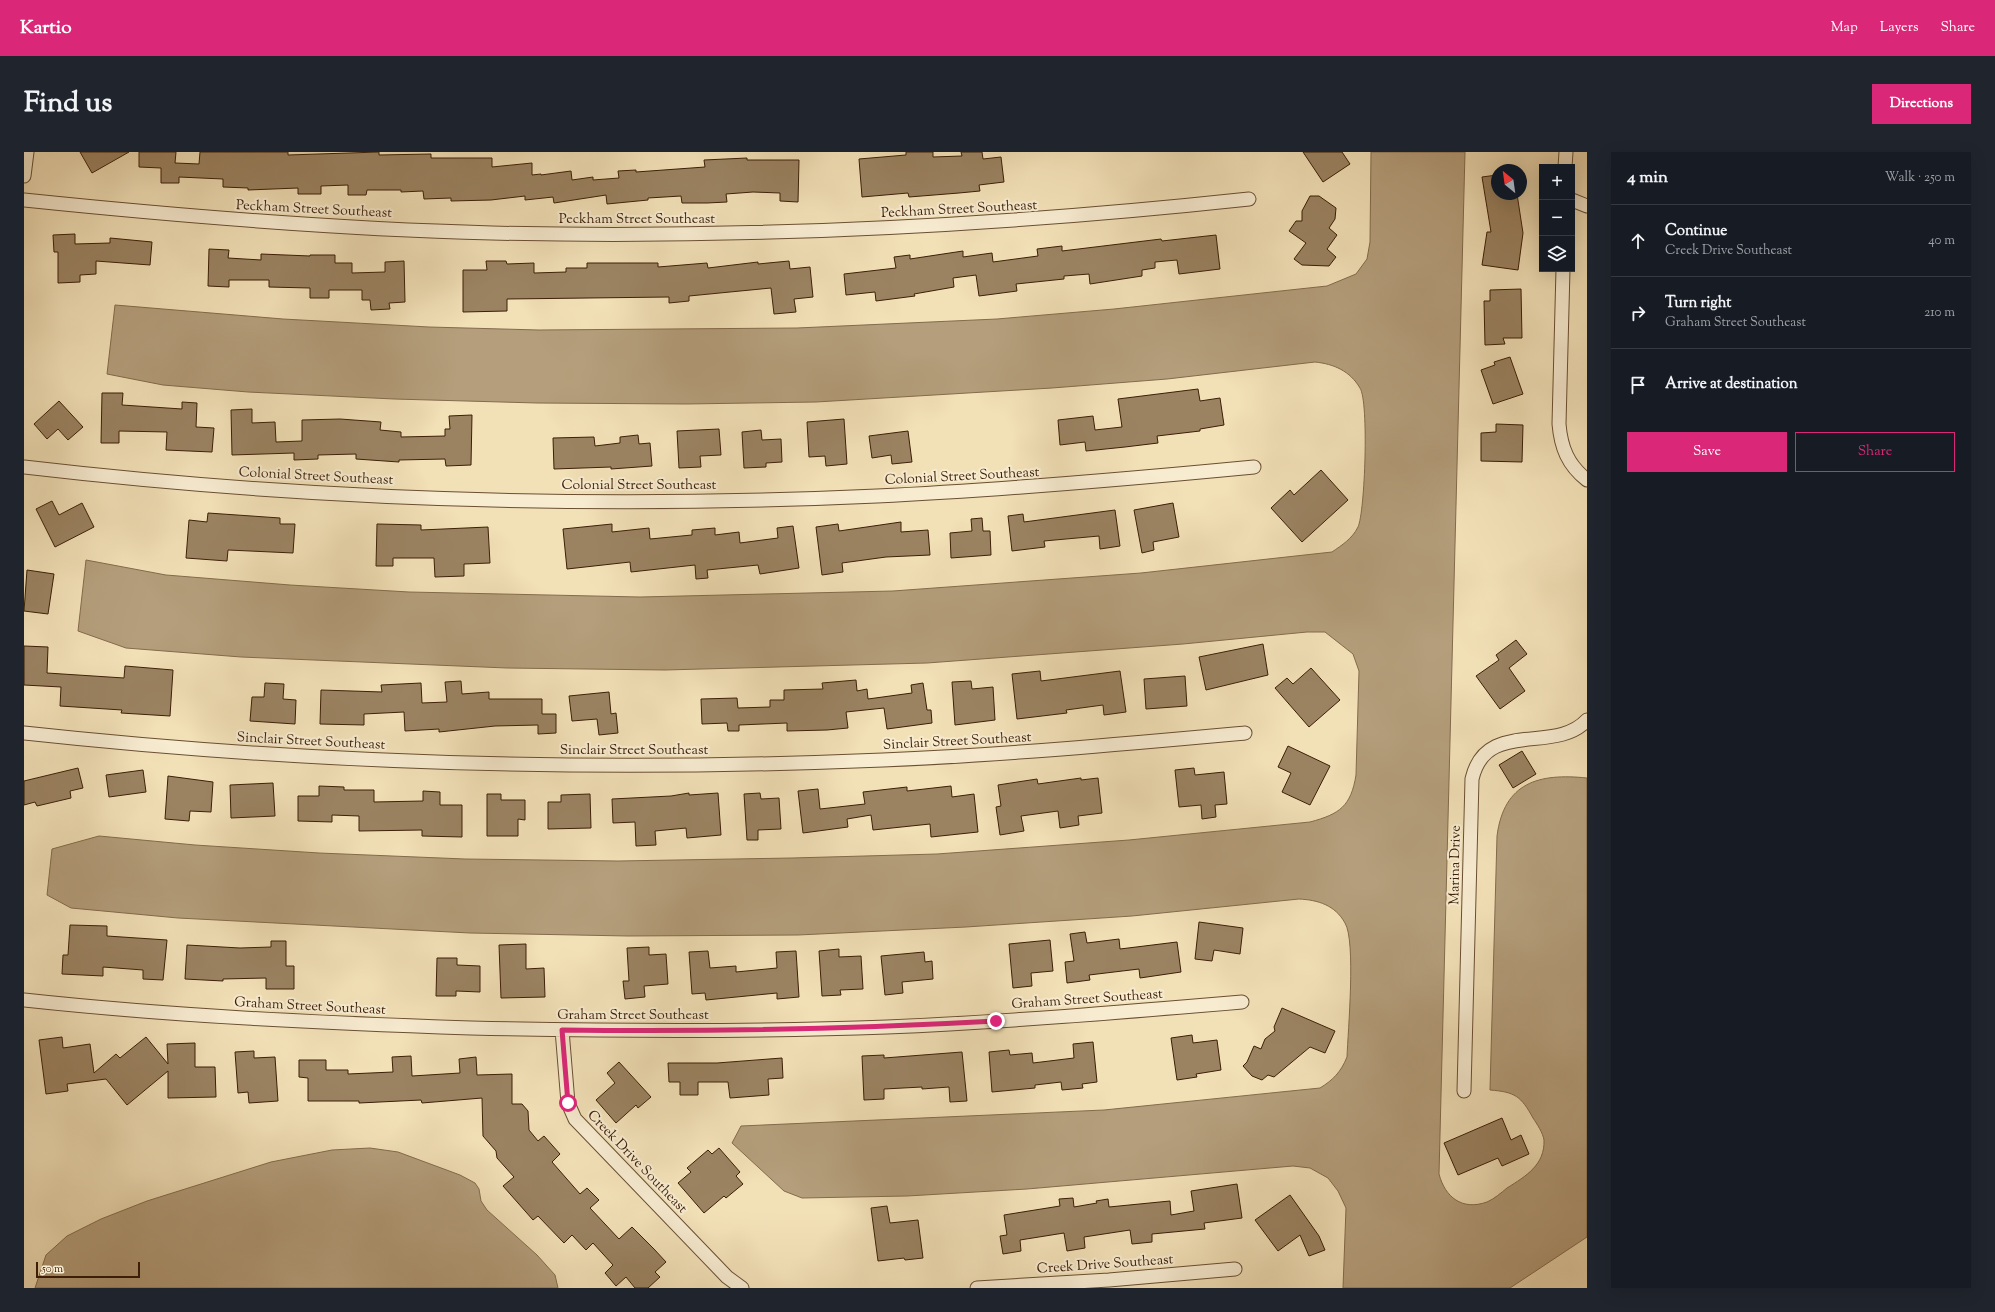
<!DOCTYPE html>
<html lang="en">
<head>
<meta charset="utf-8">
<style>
	body { margin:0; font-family:"Sorts Mill Goudy",serif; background:#20242c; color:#f1f3f6 }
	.controls { position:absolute; right:12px; top:12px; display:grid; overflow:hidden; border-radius:0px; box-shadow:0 4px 16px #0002 }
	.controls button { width:36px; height:36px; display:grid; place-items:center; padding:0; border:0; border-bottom:1px solid #363941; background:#171b24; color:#f1f3f6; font:20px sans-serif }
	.compass { position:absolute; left:1467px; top:12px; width:36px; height:36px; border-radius:50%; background:#171b24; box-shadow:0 4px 16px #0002; rotate:331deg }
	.scale { position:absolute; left:12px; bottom:10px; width:104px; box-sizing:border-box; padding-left:4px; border:2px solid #3c1f06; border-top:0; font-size:11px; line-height:14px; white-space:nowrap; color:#3c1f06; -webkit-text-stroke:3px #f7ebd0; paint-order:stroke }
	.stop { position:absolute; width:12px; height:12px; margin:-9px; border:3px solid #db2777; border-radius:50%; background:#fff }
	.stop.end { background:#db2777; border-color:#fff; box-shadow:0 1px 4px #0008 }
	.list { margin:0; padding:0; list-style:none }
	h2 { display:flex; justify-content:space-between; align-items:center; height:52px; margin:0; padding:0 16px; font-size:17px }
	h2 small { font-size:13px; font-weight:400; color:#9ea1a6 }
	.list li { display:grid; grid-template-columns:26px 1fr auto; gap:12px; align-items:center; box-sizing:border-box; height:72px; padding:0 16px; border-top:1px solid #363941 }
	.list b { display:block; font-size:15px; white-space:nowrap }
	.list p { margin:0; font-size:13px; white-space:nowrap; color:#9ea1a6 }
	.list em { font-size:13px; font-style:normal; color:#9ea1a6 }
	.actions { display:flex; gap:8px; padding:12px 16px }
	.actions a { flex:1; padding:9px 0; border:1px solid #db2777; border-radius:0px; text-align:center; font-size:14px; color:#db2777 }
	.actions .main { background:#db2777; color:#fff }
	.icon { flex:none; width:22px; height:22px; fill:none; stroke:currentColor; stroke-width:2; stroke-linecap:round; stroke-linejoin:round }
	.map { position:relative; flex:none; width:1563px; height:1136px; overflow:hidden; border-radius:0px }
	header { display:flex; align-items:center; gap:24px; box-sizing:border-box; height:56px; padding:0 20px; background:#db2777; color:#fff }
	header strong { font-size:19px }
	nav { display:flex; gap:22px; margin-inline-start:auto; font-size:14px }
	.intro { display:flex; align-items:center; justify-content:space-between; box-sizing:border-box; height:96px; padding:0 24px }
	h1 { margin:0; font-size:28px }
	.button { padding:10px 18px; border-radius:0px; background:#db2777; color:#fff; font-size:14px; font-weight:700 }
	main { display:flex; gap:24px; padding:0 24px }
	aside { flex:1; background:#171b24; border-radius:0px; box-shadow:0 4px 16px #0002 }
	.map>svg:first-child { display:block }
	.water { fill:#b49e7b; stroke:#846b4c }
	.building { fill:#9b8362; stroke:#3c1f06 }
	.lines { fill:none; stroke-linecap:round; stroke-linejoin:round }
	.street-casing { stroke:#6a4f32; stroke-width:15 }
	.street { stroke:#f7ebd0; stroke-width:13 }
	.route { stroke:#db2777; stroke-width:5 }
	.labels { text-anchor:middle; stroke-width:4; stroke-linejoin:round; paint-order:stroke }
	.street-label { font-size:14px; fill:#3c1f06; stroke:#f7ebd0 }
</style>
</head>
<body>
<header>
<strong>Kartio</strong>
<nav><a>Map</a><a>Layers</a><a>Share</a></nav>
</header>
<div class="intro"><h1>Find us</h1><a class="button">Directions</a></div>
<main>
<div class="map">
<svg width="1563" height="1136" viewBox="0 0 1563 1136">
	<rect width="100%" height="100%" fill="#f2e0b7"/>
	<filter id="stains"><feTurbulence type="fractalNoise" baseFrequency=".005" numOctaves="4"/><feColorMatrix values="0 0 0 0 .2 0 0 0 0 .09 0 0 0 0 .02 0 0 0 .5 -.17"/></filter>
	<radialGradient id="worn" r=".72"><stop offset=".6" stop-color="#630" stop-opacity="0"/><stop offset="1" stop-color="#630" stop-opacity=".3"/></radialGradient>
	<!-- water -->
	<path class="water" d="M1347,0H1441L1415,1022C1421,1045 1438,1059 1463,1050C1470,1047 1477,1041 1483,1036C1502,1024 1521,1013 1520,988C1519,981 1513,972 1509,966C1497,944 1491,940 1466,938L1473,684C1480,630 1515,621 1563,626V1085L1486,1136H1319L1322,1056L1314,1039L1304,1026L1286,1016L1269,1014L1003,1037L883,1044L778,1046L760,1039L708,991L717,974L1080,958L1296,936C1309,928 1317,920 1323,905C1324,879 1332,789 1321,771C1311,753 1294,748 1275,747L1108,764L942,775L774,783L604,784L446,781L154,766L47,756L23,743L28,697L75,684L171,693L295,701L441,707L594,709L768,706L913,702L1105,688L1286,670C1316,662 1327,654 1332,623L1335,519L1329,502L1301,480H1283L1159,492L903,511L641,518L483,516L217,505L102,496L54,479L62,408L142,423L266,433L385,440L616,445L869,439L1117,421L1308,400C1318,393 1328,387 1334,375C1341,360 1345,250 1336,236C1326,219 1310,212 1291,210L1143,227L1028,236L792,250L662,252L513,251L370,247L224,240L139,233L83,222L91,153L259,167L405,175L515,178L773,176L973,167L1090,157L1303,134L1332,122L1343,107L1346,90Z
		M346,996L374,1000L436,1023L451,1031L455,1037L457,1049L463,1058L513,1103L531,1123L534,1136H11L22,1103L43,1084L77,1067L123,1049L247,1010L308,998Z"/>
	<!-- building -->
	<path class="building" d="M56,0H105L68,21Z
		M115,0H152L151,11L175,12L176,0H264V3L355,0V3L407,2V6H468V15L508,11V23L517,22V23L547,19L548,28L569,25V28L595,26L594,19L612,18V20L681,15L680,8L723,6V8H775L774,50L756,49V41L729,40L702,42L703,50L683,51H658L657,44L624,46V48L583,52L582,43L530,51L529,45L501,48V44L467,48L427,49V46L400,47L399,39L377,40V38H343L342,43H324V33L297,34V42H274V36L224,38V36L199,35V27L155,25V31H137V16L115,15Z
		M882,0H909V5L938,4L937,0H958L959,7L977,5L980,30L955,33L956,39L935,41L885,45L884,41L838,45L835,7L882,3Z
		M1279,0H1318L1326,12L1299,30Z
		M1473,23V42H1493L1499,81L1494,118L1458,113L1463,80H1467L1458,25Z
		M1286,44H1295L1312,56L1311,67L1305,76L1313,83L1303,97L1312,105L1305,114L1278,113L1270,107L1282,91L1265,79L1272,69H1278V59Z
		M51,82V92L86,91V86L128,90L126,113L72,109V122L56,123V130L34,131V100H30L29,83Z
		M1192,83L1196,117L1155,122L1153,108L1131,110V116L1118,118V124L1066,132L1065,122L1040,124V127L992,132L993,139L955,144L952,123L929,126L930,135L890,142L891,144L852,149L851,140L822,143L820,122L872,116L870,105L886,103V107L939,99V105L968,101L969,110L1014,104L1013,97L1038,94V99L1137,87L1138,89Z
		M185,97L205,98L204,106L237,108V102L286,104V103H311V111H328V121L361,120V110L380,109L381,150L365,151L366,157L347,158L346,148H338V138H305V146H286V136L245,135V128H205V135L184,134Z
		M462,109H482L483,112L510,111V121L542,120V116H563V111H634V115L683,111L684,116L734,110V112L765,109L766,117L786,115L789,145L770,147L772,160L750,162L747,136L665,144V149L645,151V145L483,147V159L439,160V118H463Z
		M1497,137L1498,186H1479L1481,192L1461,193L1460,149H1466V138Z
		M1486,205L1499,242L1469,252L1457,218L1471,213L1470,210Z
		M1174,237L1176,249L1196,246L1200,273L1176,277V279L1133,284L1134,291L1101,295L1062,299L1061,290L1036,293L1034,268L1069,264L1071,278L1098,275L1094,247Z
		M78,241H99L98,253L158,257V250L173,251L172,275L190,276L188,300L142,298L143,280L95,279V291H77Z
		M35,249L59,275L44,288L34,277L23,287L10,272Z
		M228,257V271L251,270L252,290L278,289V268L316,267L357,270L356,278L377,280V285L421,284V277H426L425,264L448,263L447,313L422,314L421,307L375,308V310L332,307V302L294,303V307L270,308V301L208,303L207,258Z
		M820,267L823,312L802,314L801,304L785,305L783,270Z
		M1472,272L1499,273L1498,310L1457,309V281L1472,280Z
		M695,277L697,303L676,304L677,315L655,316L653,279Z
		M737,278L738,288L757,287L758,310L742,311V315L720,316L718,280Z
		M884,279L888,310L868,312L867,303L848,306L845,284Z
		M614,283L615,292L626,291L628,314L587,317V315L530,317L529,286L570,285L571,294L596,291V285Z
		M1297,318L1324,348L1278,390L1247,356L1266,338L1270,343Z
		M28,349L35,363L58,351L70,375L31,395L12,357Z
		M1149,351L1155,385L1129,390L1130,398L1118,401L1110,358Z
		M1091,358L1096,394L1076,397L1075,384L1020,389L1021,395L988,399L984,364L999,362L1000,370Z
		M184,361L256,366V372H271L269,401L204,398L203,409L162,406L165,368L183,370Z
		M958,366L959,379H966L967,403L927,406L926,381L948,379L947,367Z
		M877,370V380L904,378L906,403L862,405L818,411L819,420L798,423L792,375L814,372L815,379Z
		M353,372L397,373V378L464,375L466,411L440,412V424L411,425L410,406H369V414H352Z
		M588,372V380L625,376L626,387L668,383V378L691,376V383L715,380L716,391L754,386L753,376L769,374L775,416L736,422L734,413L683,418L684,426L672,427L671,413L607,420L606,410L543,417L539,377Z
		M3,418L30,422L24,462L0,459Z
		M1492,488L1503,502L1485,516L1501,539L1476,557L1452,524L1475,508L1472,503Z
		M1239,492L1244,523L1182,538L1175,505Z
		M0,494L24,495L23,521L100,526L101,514L149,518L146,564L97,561L98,558L36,554L37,535L0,533Z
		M1287,516L1316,548L1285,575L1251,536L1263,526L1269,532Z
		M1016,519L1017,529L1096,519L1102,560L1080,563L1079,553L1042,558L1043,561L993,567L988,522Z
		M1161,524L1163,554L1122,557L1120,527Z
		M832,528L833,539L843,537L844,547L888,541L887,533L899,531L903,558H907L908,571L863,577L860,556L822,560L824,576L803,578L763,579V571L715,573V579H704L703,571L678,572L677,547L713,546L714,556L746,555V548H760V538L799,537L798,531Z
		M437,529L438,542L465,540V547H518V562H532V581L514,582V573L471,574L415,580V577L381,579L380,560L340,562V573L296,572L297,538L358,540L357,533L397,531L398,551L423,550L421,530Z
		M947,529L948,537L969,535L971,568L931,573L928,530Z
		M241,531L260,532L259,547L272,548L271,572L226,569L228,545H240Z
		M585,540L587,562L592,561L594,581L575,583L573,567L548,569L545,544Z
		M1264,594L1306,614L1286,653L1258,640L1267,621L1254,615Z
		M1498,599L1512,622L1489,636L1475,613Z
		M54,616L59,636L46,639L47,646L13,654L11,650L0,653V629Z
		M1170,616L1171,623L1200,620L1203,652L1191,653L1192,665L1178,667L1177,653L1155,655L1151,618Z
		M119,618L122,640L85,645L82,623Z
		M144,624L189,630L187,660L166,659L165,669L141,667Z
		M1057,626V628L1074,626L1078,661L1054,664L1055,673L1036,676L1034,659L997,664L1000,679L976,683L972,655L977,654L974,633L1013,627L1014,632Z
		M249,631L251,664L207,666L206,633Z
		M295,634L320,635V638H350V650L399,649V639L416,640V653H438V685L398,684V678L335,679V664L308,663V670L274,669V644H295Z
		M927,634L928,645L950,642L954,680L907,685L906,672L849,678L847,663L823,667L824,675L779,681L774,639L794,637L796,657L841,652L839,640L883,635V639Z
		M665,641V643L694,641L697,683L663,686L662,676L631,679L632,693L612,694L611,670L589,671L588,647L647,644Z
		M736,641L737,647L755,646L757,677L734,678V688H723L720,642Z
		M463,642H477V648H501V668L494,667V684H463Z
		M566,642L567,676L524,677V650H537V643Z
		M1175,770L1219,776L1216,802L1190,798L1188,809L1171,807Z
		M46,773L83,774V784L143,788L139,828L119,827V818L79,815V824L38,822L39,803H44Z
		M1061,780L1063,791L1095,787L1096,797L1153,790L1157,820L1116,826L1115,817L1065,823L1066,828L1043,831L1041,810L1050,809L1046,782Z
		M1026,788L1029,819L1007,821L1008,834L989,836L985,792Z
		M247,789H262V814H270V837H242V826L199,827V829L161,827L163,793L216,796L247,795Z
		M502,792V817L520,816L521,845L477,846L475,793Z
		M625,795V803L642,802L644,832L620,834L621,845L601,847L599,829H605L603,796Z
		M815,797V805L837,804L839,837L816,838L817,843L798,844L795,799Z
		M684,799L686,816L712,814V820L753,816L752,800L772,799L775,845L753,847V841L682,848L681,841L668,842L665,800Z
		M900,800L901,810L908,809L909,827L878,830L879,841L861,843L857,804Z
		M413,806H433V813L456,814V840L432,839V844H412Z
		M1258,856L1311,879L1301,901L1286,895L1250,925L1244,923L1238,928L1228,924L1219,914L1223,910L1230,894L1237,897L1241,887L1251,879L1250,875Z
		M1168,883L1169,891L1193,888L1197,918L1172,922L1173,925L1153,928L1147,886Z
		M38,885L39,896L66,892L70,921L92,902L96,906L122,885L144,912L143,892L171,891V915H191L192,945L144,946V919L103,953L82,927L43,932L44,939L22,942L15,888Z
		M1069,890L1073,930L1058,932L1059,936L1038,938L1037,930L1011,933V936L968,940L965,900L985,898L986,903L1008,901L1009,911L1050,906L1049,892Z
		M230,899V906L251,905L254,949L225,951L224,940L214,941L211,900Z
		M938,900L943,949L926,950L925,935L898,937V935L860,937V947L840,948L838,904L860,903V906Z
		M387,904L388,924L436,921L435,907L452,905L453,923L488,922V952H498L504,959L505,978L514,989L520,984L536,1002L528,1010L556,1042L563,1036L575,1048L566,1056L595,1087L608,1075L630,1097L642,1110L631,1120L636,1125L624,1136H611L602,1125L592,1134L581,1121L589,1113L569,1091L562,1098L548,1083L540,1091L514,1064L509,1068L479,1034L490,1025L473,1006L472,999L459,984L458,946L398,951L397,948L335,951V949H284V926L275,925V908H302V918H324V922L369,920L368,905Z
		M758,906L759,926L744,927L745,943L706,946L704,930H674V943H656V930H645L644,911H693Z
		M595,910L627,945L614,956L612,953L592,971L572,948L591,931L583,921Z
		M1478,966L1487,988L1497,983L1505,1002L1478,1014L1474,1006L1434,1023L1420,991Z
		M695,996L716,1020L712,1024L719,1032L702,1046L700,1044L680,1061L654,1031L667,1020L663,1016L684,998L688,1002Z
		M1213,1032L1218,1066L1180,1071L1181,1077L1128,1082V1090L1108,1092L1106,1078L1060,1085L1061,1096L1043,1099L1040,1081L996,1088L997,1099L979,1102L976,1084L983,1083L980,1063L1036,1054L1035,1047L1049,1046L1050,1055L1073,1051L1072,1049L1084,1047L1085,1055L1146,1049L1147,1063L1170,1059L1167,1039Z
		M1266,1043L1295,1084L1301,1098L1285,1104L1276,1083L1254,1099L1231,1068Z
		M863,1054L866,1071L894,1068L899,1106L881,1108L880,1106L854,1109L847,1056Z"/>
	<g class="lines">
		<!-- street casing -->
		<g class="street-casing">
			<path id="street" d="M1541,15L1542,0
				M0,24L3,0
				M0,48C155,64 311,77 468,81C721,87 973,74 1225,47
				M1548,48L1563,54
				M1539,117L1535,272C1537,296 1544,313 1563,328
				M0,315C282,348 569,357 853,344C979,338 1104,327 1230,315
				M0,581C285,612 573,620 859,608C980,603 1100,592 1221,581
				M0,848C148,864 297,871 447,876C586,879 724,880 863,875C982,870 1100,860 1218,850
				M538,878L544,951L551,967L703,1125L718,1136
				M1440,939L1448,627C1462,566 1531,603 1563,568
				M953,1136L1085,1128L1211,1117"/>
		</g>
		<!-- street -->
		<use href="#street" class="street"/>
	</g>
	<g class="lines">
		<!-- route -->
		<path class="route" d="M544,951L538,878C683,880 827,877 972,869"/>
	</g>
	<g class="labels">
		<!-- street labels -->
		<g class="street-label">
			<text transform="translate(290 56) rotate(3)" y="5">Peckham Street Southeast</text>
			<text transform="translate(935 56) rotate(-3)" y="5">Peckham Street Southeast</text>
			<text x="613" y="71">Peckham Street Southeast</text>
			<text transform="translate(292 323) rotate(3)" y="5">Colonial Street Southeast</text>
			<text transform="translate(938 323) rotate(-3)" y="5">Colonial Street Southeast</text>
			<text x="615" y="337">Colonial Street Southeast</text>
			<text transform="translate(287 588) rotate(3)" y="5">Sinclair Street Southeast</text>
			<text transform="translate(933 588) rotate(-3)" y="5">Sinclair Street Southeast</text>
			<text x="610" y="602">Sinclair Street Southeast</text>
			<text transform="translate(1430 713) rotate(-89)" y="5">Marina Drive</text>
			<text transform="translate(1063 846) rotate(-4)" y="5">Graham Street Southeast</text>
			<text transform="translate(286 853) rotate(3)" y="5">Graham Street Southeast</text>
			<text x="609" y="867">Graham Street Southeast</text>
			<text transform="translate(614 1009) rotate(46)" y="5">Creek Drive Southeast</text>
			<text transform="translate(1081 1111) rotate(-4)" y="5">Creek Drive Southeast</text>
		</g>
	</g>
	<rect width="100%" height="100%" filter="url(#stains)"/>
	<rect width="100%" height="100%" fill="url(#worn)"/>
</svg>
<div class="controls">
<button>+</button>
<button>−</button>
<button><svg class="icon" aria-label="layers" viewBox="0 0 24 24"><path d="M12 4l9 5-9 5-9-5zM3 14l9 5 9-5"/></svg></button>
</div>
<svg class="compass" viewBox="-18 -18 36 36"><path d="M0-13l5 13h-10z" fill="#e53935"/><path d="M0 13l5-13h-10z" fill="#9ea1a6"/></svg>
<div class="scale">50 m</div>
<div class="stop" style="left:544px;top:951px"></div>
<div class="stop end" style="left:972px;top:869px"></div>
</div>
<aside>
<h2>4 min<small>Walk · 250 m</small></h2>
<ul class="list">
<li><svg class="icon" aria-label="ahead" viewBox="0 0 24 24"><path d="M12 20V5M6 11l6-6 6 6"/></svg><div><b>Continue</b><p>Creek Drive Southeast</p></div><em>40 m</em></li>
<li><svg class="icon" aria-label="right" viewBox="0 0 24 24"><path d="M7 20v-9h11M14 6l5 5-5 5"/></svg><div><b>Turn right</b><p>Graham Street Southeast</p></div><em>210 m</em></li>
<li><svg class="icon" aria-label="arrive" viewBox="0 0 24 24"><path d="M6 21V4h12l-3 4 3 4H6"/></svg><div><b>Arrive at destination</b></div></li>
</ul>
<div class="actions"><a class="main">Save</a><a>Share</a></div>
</aside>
</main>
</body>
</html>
